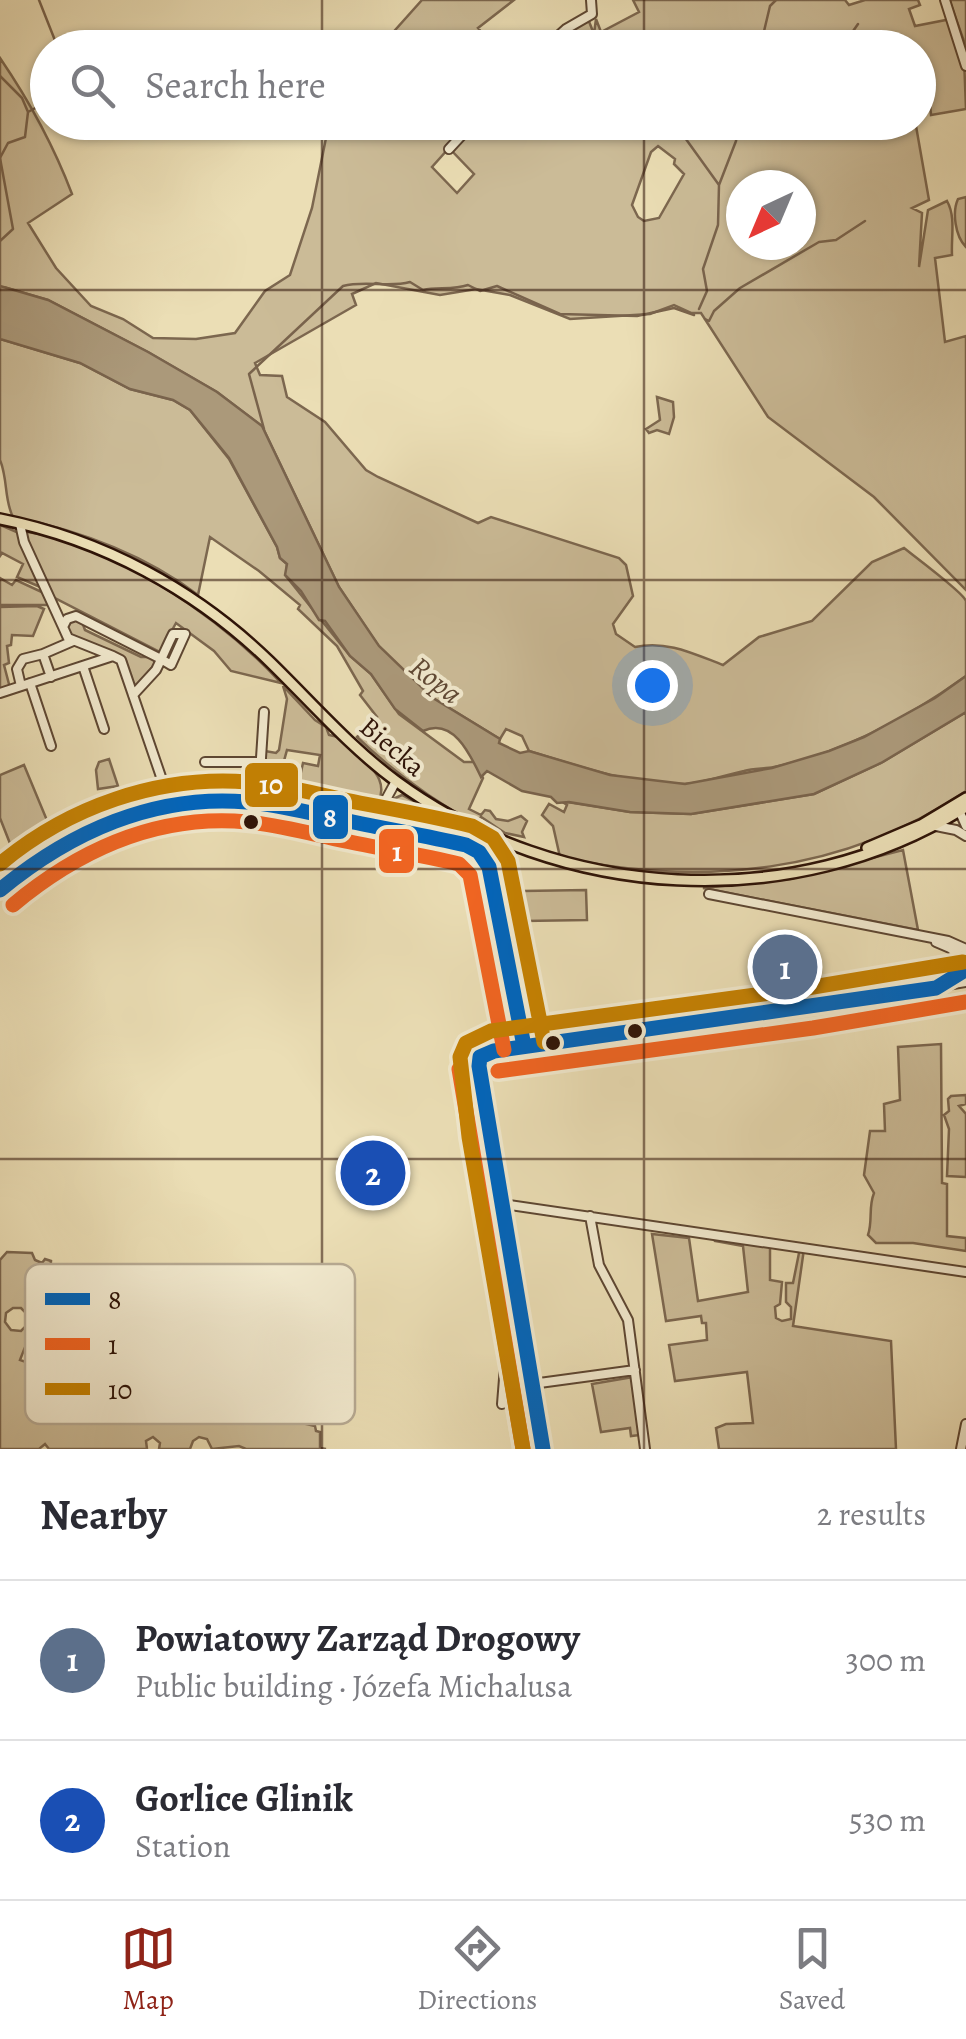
<!DOCTYPE html>
<html lang="en">
<head>
<meta charset="utf-8">
<style>
	body { margin:0; font-family:Alegreya,serif; background:#f7f7f7; color:#2b2b33 }
	.compass { position:absolute; left:726px; top:170px; width:90px; height:90px; border-radius:50%; background:#fff; box-shadow:0 2px 8px #0004; rotate:224deg }
	.you { position:absolute; left:652px; top:685px; width:35px; height:35px; margin:-25px; border:8px solid #fff; border-radius:50%; background:#1a73e8; box-shadow:0 0 0 15px #1a73e833 }
	.badge { display:grid; place-items:center; width:65px; height:65px; border-radius:50%; background:#8f2418; color:#fff; font-size:32px; font-weight:700 }
	.pin { position:absolute; translate:-50% -50%; border:5px solid #fff; box-shadow:0 2px 10px #0006 }
	.list { margin:0; padding:0; list-style:none }
	h2 { display:flex; justify-content:space-between; align-items:center; height:130px; margin:0; padding:0 40px; font-size:42px }
	h2 small { font-size:32px; font-weight:400; color:#7c7c81 }
	.list li { display:grid; grid-template-columns:65px 1fr auto; gap:30px; align-items:center; box-sizing:border-box; height:160px; padding:0 40px; border-top:2px solid #e1e1e2 }
	.list b { display:block; font-size:38px; white-space:nowrap }
	.list p { margin:0; font-size:32px; white-space:nowrap; color:#7c7c81 }
	.list em { font-size:32px; font-style:normal; color:#7c7c81 }
	.icon { flex:none; width:55px; height:55px; fill:none; stroke:currentColor; stroke-width:2; stroke-linecap:round; stroke-linejoin:round }
	.map { position:relative; flex:none; width:966px; height:1449px; overflow:hidden }
	.search { position:absolute; background:#fff; box-shadow:0 2px 8px #0004; left:30px; right:30px; top:30px; height:110px; display:flex; align-items:center; gap:25px; box-sizing:border-box; padding:0 35px; border-radius:55px; color:#7c7c81; font-size:38px }
	.sheet { height:450px; background:#fff }
	nav { display:flex; justify-content:space-around; align-items:center; box-sizing:border-box; height:140px; border-top:2px solid #e1e1e2; background:#fff; font-size:28px; color:#7c7c81 }
	nav a { display:grid; justify-items:center; gap:5px }
	nav .on { color:#8f2418 }
	.map>svg:first-child { display:block }
	.green { fill:#cbbb97; stroke:#7c674f; stroke-width:2.5; fill-rule:evenodd }
	.water { fill:#ab997a; stroke:#79634c; stroke-width:2.5 }
	.lines { fill:none; stroke-linecap:round; stroke-linejoin:round }
	.stream { stroke:#79634c; stroke-width:2.5 }
	.minor-casing { stroke:#5d4632; stroke-width:12 }
	.major-casing { stroke:#2e1307; stroke-width:14 }
	.minor { stroke:#f2eacf; stroke-width:8 }
	.major { stroke:#ebdeb5; stroke-width:9 }
	.bus-1-casing { stroke:#f2eacf; stroke-width:22 }
	.bus-2-casing { stroke:#f2eacf; stroke-width:22 }
	.bus-3-casing { stroke:#f2eacf; stroke-width:22 }
	.bus-1 { stroke:#0065bd; stroke-width:15 }
	.bus-2 { stroke:#f26522; stroke-width:15 }
	.bus-3 { stroke:#c58102; stroke-width:15 }
	.grid { fill:none; stroke:#2e1307; stroke-width:2.5; stroke-opacity:0.55 }
	.bus-dot { fill:#2e1307; stroke:#f2eacf; stroke-width:4 }
	.labels { text-anchor:middle; stroke-width:8; stroke-linejoin:round; paint-order:stroke }
	.street-label { font-size:28px; fill:#2e1307; stroke:#f2eacf }
	.water-label { font-size:30px; font-style:italic; fill:#604935; stroke:#f2eacf }
	.key { fill:#f2eacf; stroke:#b7aa93; stroke-width:2.5 }
	.key-label { font-size:28px; fill:#2e1307 }
	.line-badge { stroke:#f2eacf; stroke-width:4 }
	.badge-label { font-size:28px; text-anchor:middle; font-weight:bold; fill:#fff }
</style>
</head>
<body>
<div class="map">
<svg width="966" height="1449" viewBox="0 0 966 1449">
	<rect width="100%" height="100%" fill="#ebdeb5"/>
	<filter id="stains"><feTurbulence type="fractalNoise" baseFrequency=".002" numOctaves="4"/><feColorMatrix values="0 0 0 0 .2 0 0 0 0 .09 0 0 0 0 .02 0 0 0 .5 -.17"/></filter>
	<radialGradient id="worn" r=".72"><stop offset=".6" stop-color="#630" stop-opacity="0"/><stop offset="1" stop-color="#630" stop-opacity=".3"/></radialGradient>
	<!-- green -->
	<path class="green" d="M422,0H514L478,28L494,47H380Z
		M633,0H845L849,5L865,0H918L920,5L909,9L915,26L951,19L964,58L966,109L931,115L929,92L919,94L918,48H548L588,19L594,34L596,19L601,32L639,12Z
		M951,0H966V47L950,2Z
		M0,58C30,102 53,144 72,194L28,223L56,268L91,306L123,319L153,338L196,339L235,333L265,291L290,275L312,208L329,123H446L457,139L432,167L457,193L474,174L451,150L476,123H918L916,126L929,200L912,208L922,213L919,267L928,210L947,201C956,217 951,237 952,255L935,258L945,342L966,336V590L874,497L768,417L701,313H691L674,305L650,314L570,319L510,295L476,289L440,295L376,283L352,294L356,305L255,363L260,375L282,376L287,397L325,422L366,470L378,477L478,523L491,517L619,558L626,565L633,596L613,624L616,634L635,647C667,640 694,654 723,665L759,637L812,621L872,562L904,548C915,557 964,593 966,601C966,619 966,656 966,676C909,717 843,753 774,767C764,769 754,768 744,771C724,775 705,783 685,784C631,785 578,766 529,751L522,736L506,729L500,739L433,698L412,681L379,647L339,587L262,426L217,392L148,352L48,300L0,286ZM658,146L675,159L674,164L684,174L659,218L644,221L638,217L632,205L651,152ZM741,185H801V245H741Z
		M966,197V247C955,236 952,212 958,199Z
		M0,339L80,363L130,389L173,400L190,410L229,459L277,547L280,558L287,564L286,576L350,656L371,674L399,714L464,762H474L483,778L469,809L481,815L485,810L490,811L496,819L508,821L521,816L527,821L522,832L524,837L505,833L481,817L475,824C431,799 393,772 357,737L377,717L360,695L363,691L337,646L298,609L300,605L259,571L210,537L198,595C145,555 78,530 13,517C4,500 8,479 0,460Z
		M657,397L673,402L674,417L669,434L657,430L649,433L646,429L660,420Z
		M0,525L19,533L45,589L17,577L23,564L2,553L0,556Z
		M28,532C116,545 222,619 281,683L231,671L214,651L176,623L160,652L53,597L25,534Z
		M0,578L12,585L16,580L46,594L51,605H0Z
		M37,606L44,609L33,636L12,635L11,645L7,646L9,663L4,665L10,688L0,691V607Z
		M72,618L81,619L85,630L141,657H151L156,663L133,689L126,661L70,637L67,625Z
		M283,686L315,720L326,727L329,735L338,737C364,763 401,779 369,817L270,797L265,789L264,779L270,775L264,772L265,751L276,753L279,750L287,699ZM287,750L320,755L318,766L303,763L301,772L282,768Z
		M966,712V791C845,873 701,888 560,857L553,826L542,815L549,804L564,812L567,805L561,801L630,812L691,814L814,794L881,763Z
		M109,759L118,786L98,789L96,770L99,762Z
		M24,765L51,830L11,846L0,818V775Z
		M402,795L504,850L505,853H489L469,839L393,824L387,808L393,799Z
		M903,850L918,930L703,888L790,879Z
		M586,890L587,920L524,921L523,891Z
		M941,1044L942,1178V1183L947,1184V1236L966,1238V1251L913,1243H876L868,1235C873,1220 868,1208 874,1193L864,1175L870,1131H885L884,1104L900,1100L898,1047Z
		M966,1095V1104L959,1106L966,1114V1177L947,1176L949,1129L944,1115L949,1111L948,1099L951,1096Z
		M652,1234L689,1238L698,1301L748,1292L743,1246L715,1241V1238L770,1244V1280L782,1282L780,1304L775,1307L776,1318L782,1321L791,1319V1307L786,1302V1283H793L800,1248L804,1249L793,1326L891,1341L896,1449H719L716,1428L726,1424L753,1423L747,1372L675,1381L669,1345L707,1340L706,1323H702L701,1316L666,1321Z
		M7,1252L32,1253L35,1260L42,1263L45,1259L51,1261C49,1297 32,1328 20,1360L64,1375L63,1381L67,1382L68,1377L79,1381L74,1387L81,1395L88,1391L87,1383L95,1385L96,1381L85,1378L94,1369L99,1370L95,1376L99,1380L105,1377L103,1371L116,1373L115,1379L128,1381L130,1391L140,1393L139,1404L150,1406L154,1387L168,1390L171,1378L174,1379L172,1389L176,1380L184,1383L183,1388L200,1392L205,1390L203,1397L211,1399L213,1392L240,1399L244,1380L249,1381L247,1393L257,1395L260,1385L263,1386L262,1391L269,1393V1402L264,1407L267,1412L274,1409L277,1414L283,1413L288,1417L293,1411L303,1414L302,1423L315,1426L316,1431L320,1432V1448L326,1449H246L239,1446L212,1449L207,1439L199,1437L193,1441L190,1449H159L160,1443L153,1437L146,1441L147,1449H49L45,1444L39,1449H0V1260ZM13,1308H21L28,1315V1324L21,1331L11,1330L5,1322L6,1313Z
		M633,1377L640,1435L631,1436L630,1428L601,1432L592,1384Z"/>
	<!-- water -->
	<path class="water" d="M0,286L48,300L148,352L217,392L262,426L339,587L379,646L433,698L500,739L499,743L520,753L529,751L610,775L685,784L772,768L829,751L864,737L935,698L966,676V712L881,763L814,794L691,814L630,812L569,802L557,803L551,797L522,791L487,771L481,777C470,754 453,717 423,731L395,709L371,674L350,656L325,621L319,620L301,591L285,575L287,564L280,558L277,547L229,458L190,410L173,400L130,389L80,363L0,339Z"/>
	<g class="lines">
		<!-- stream -->
		<path class="stream" d="M39,0L58,48
			M760,48L770,6L776,0
			M808,48L851,34L858,24
			M0,76L22,98L28,112
			M666,122L683,135L719,185
			M0,241L13,229L0,158L8,143L25,137L28,112L41,105C46,92 42,80 48,68
			M699,309L707,291L703,269L718,225L719,185L736,141L739,122
			M705,319L709,321L714,311L740,288L819,242L836,240L865,221
			M264,429L249,374L343,286C365,280 389,288 410,282L423,290C438,287 453,290 468,285L480,291L497,286L560,314L637,316L674,308L694,315"/>
		<!-- minor casing -->
		<g class="minor-casing">
			<path id="minor" d="M945,0L966,66
				M545,48L566,29L592,14L591,0
				M449,149L474,122
				M20,524L24,542L63,627
				M113,656L68,638L63,627L67,619L76,616L161,659L171,665L185,634H173C167,646 162,658 156,670L133,695
				M83,666L104,729
				M51,677L43,654L73,641
				M30,683L51,746
				M21,686L17,669L23,659L43,654
				M0,693L113,656L121,660L171,806
				M205,762H259
				M187,803L186,797L197,790L258,792
				M258,804L264,712
				M958,808L966,826
				M372,825L396,781
				M936,826L956,830L966,836
				M0,890C64,832 145,799 232,801C272,802 313,813 353,822C391,829 429,836 466,845L479,852L489,867L524,1046
				M709,894L948,941L966,949
				M936,942L950,948L966,960
				M944,984L965,970
				M503,1204L966,1272
				M590,1216L599,1265L628,1320L645,1449
				M532,1384L635,1370
				M502,1404L505,1366
				M543,1449L489,1135L480,1057L494,1051L810,1008L966,982
				M961,1449L966,1424"/>
		</g>
		<!-- major casing -->
		<g class="major-casing">
			<path id="major" d="M0,519C102,539 196,590 270,662C311,702 350,747 396,781C559,901 793,916 966,807
				M867,848L921,825L966,798"/>
		</g>
		<!-- minor -->
		<use href="#minor" class="minor"/>
		<!-- major -->
		<use href="#major" class="major"/>
		<!-- bus-1 casing -->
		<g class="bus-1-casing">
			<path id="bus-1" d="M0,890C70,832 154,794 247,802C283,805 318,815 353,822C391,830 428,836 466,845L479,852L489,867L524,1046
				M479,1066L480,1057L494,1051L936,988L965,970
				M479,1066L543,1449"/>
		</g>
		<!-- bus-2 casing -->
		<g class="bus-2-casing">
			<path id="bus-2" d="M13,905C79,850 158,814 247,822C280,825 312,834 345,841C383,849 421,855 459,864L470,875L504,1050
				M459,1069L523,1449
				M498,1071L813,1028L966,1002"/>
		</g>
		<!-- bus-3 casing -->
		<g class="bus-3-casing">
			<path id="bus-3" d="M0,864C68,807 158,775 248,782C286,785 323,796 360,803C398,810 435,817 472,826L493,838L508,861L544,1042
				M523,1449L469,1137L460,1057L466,1043L491,1031L807,988L963,962"/>
		</g>
		<!-- bus-1 -->
		<use href="#bus-1" class="bus-1"/>
		<!-- bus-2 -->
		<use href="#bus-2" class="bus-2"/>
		<!-- bus-3 -->
		<use href="#bus-3" class="bus-3"/>
	</g>
	<!-- grid -->
	<path class="grid" d="M322,0V48M644,0V48M322,122V1449M644,122V1449M0,290H966M0,580H966M0,869H966M0,1159H966"/>
	<!-- markers -->
	<g class="bus-dot">
		<circle cx="251" cy="822" r="9"/>
		<circle cx="635" cy="1031" r="9"/>
		<circle cx="553" cy="1043" r="9"/>
	</g>
	<g class="labels">
		<!-- street labels -->
		<g class="street-label">
			<text transform="translate(393 746) rotate(40)" y="10">Biecka</text>
		</g>
		<!-- water labels -->
		<g class="water-label">
			<text transform="translate(436 680) rotate(38)" y="10">Ropa</text>
		</g>
	</g>
	<!-- legend -->
	<rect x="25" y="1264" width="330" height="160" rx="15" class="key"/>
	<rect x="45" y="1293" width="45" height="12" fill="#0065bd"/>
	<rect x="45" y="1338" width="45" height="12" fill="#f26522"/>
	<rect x="45" y="1383" width="45" height="12" fill="#c58102"/>
	<g class="key-label">
		<text x="108" y="1309">8</text>
		<text x="108" y="1354">1</text>
		<text x="108" y="1399">10</text>
	</g>
	<g class="line-badge">
		<rect x="243" y="761" width="57" height="48" rx="10" fill="#c58102"/>
		<rect x="311" y="793" width="39" height="48" rx="10" fill="#0065bd"/>
		<rect x="377" y="827" width="39" height="48" rx="10" fill="#f26522"/>
	</g>
	<g class="badge-label">
		<text x="271" y="794">10</text>
		<text x="330" y="827">8</text>
		<text x="397" y="861">1</text>
	</g>
	<rect width="100%" height="100%" filter="url(#stains)"/>
	<rect width="100%" height="100%" fill="url(#worn)"/>
</svg>
<svg class="compass" viewBox="-18 -18 36 36"><path d="M0-13l5 13h-10z" fill="#e53935"/><path d="M0 13l5-13h-10z" fill="#7c7c81"/></svg>
<div class="you"></div>
<div class="pin badge" style="left:785px;top:967px;background:#5c6f8a">1</div>
<div class="pin badge" style="left:373px;top:1173px;background:#1a4fb4">2</div>
<div class="search"><svg class="icon" aria-label="search" viewBox="0 0 24 24"><circle cx="10" cy="10" r="6"/><path d="M15 15l6 6"/></svg>Search here</div>
</div>
<section class="sheet">
<h2>Nearby<small>2 results</small></h2>
<ul class="list">
<li><span class="badge" style="background:#5c6f8a">1</span><div><b>Powiatowy Zarząd Drogowy</b><p>Public building · Józefa Michalusa</p></div><em>300 m</em></li>
<li><span class="badge" style="background:#1a4fb4">2</span><div><b>Gorlice Glinik</b><p>Station</p></div><em>530 m</em></li>
</ul>
</section>
<nav>
<a class="on"><svg class="icon" aria-label="map" viewBox="0 0 24 24"><path d="M3 6l6-2 6 2 6-2v14l-6 2-6-2-6 2zM9 4v14M15 6v14"/></svg>Map</a>
<a><svg class="icon" aria-label="directions" viewBox="0 0 24 24"><path d="M12 3l9 9-9 9-9-9zM9 14v-3h6M13 9l2 2-2 2"/></svg>Directions</a>
<a><svg class="icon" aria-label="saved" viewBox="0 0 24 24"><path d="M7 4h10v16l-5-4-5 4z"/></svg>Saved</a>
</nav>
</body>
</html>
